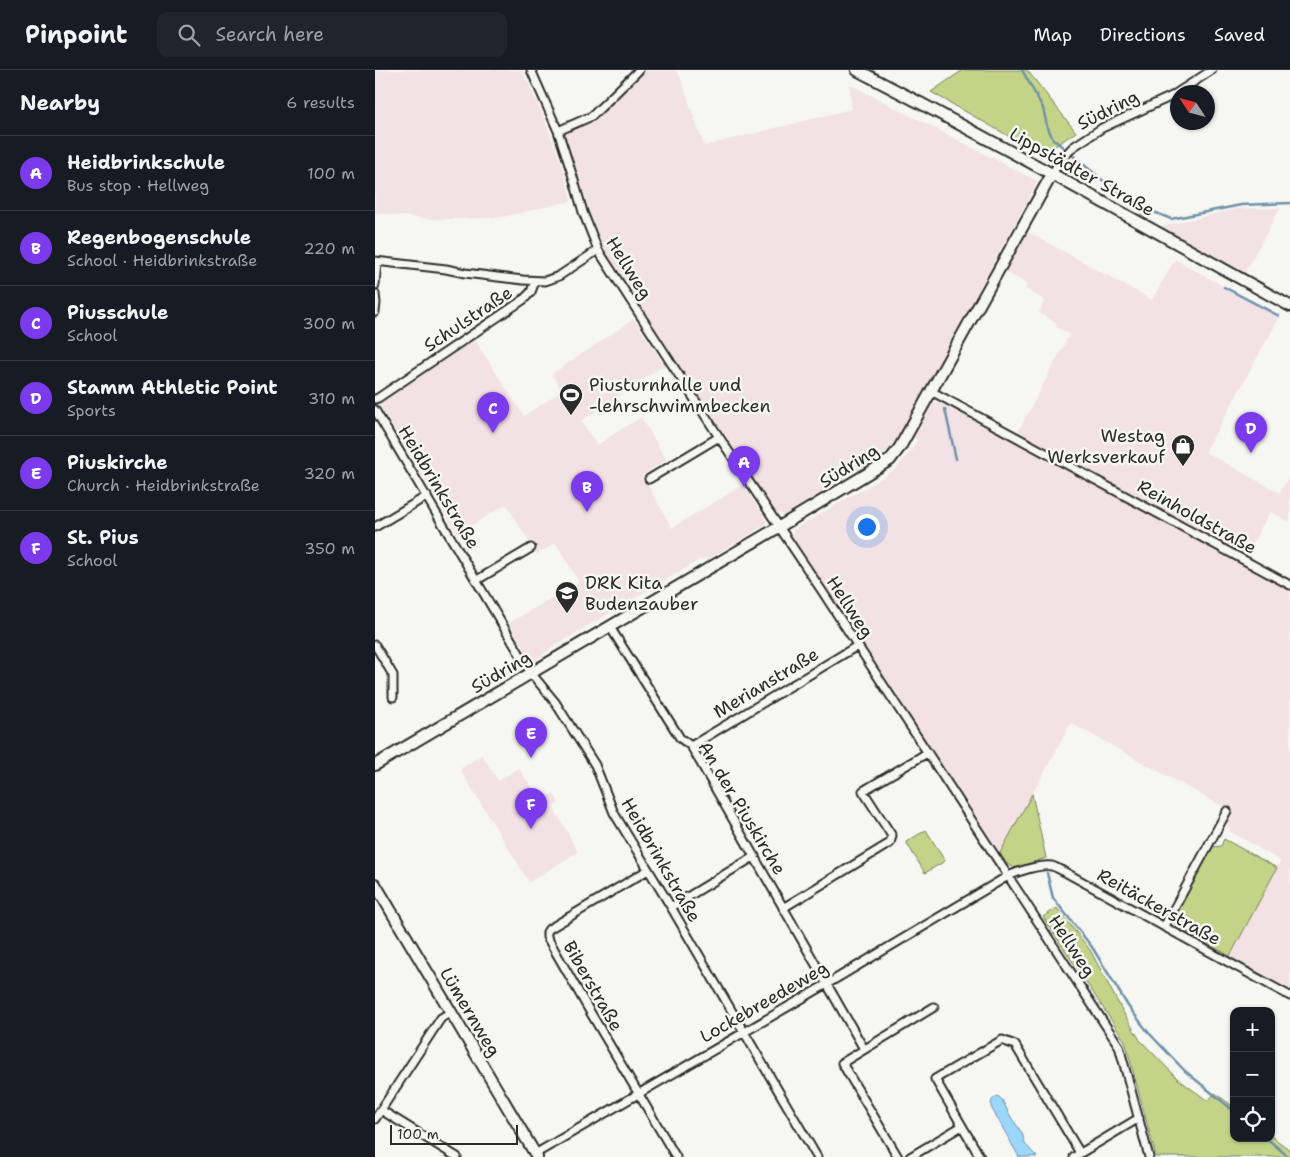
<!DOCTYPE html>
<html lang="en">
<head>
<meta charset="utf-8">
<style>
	body { margin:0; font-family:"Shantell Sans",sans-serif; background:#20242c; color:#f1f3f6 }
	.controls { position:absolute; right:15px; bottom:15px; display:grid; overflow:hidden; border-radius:10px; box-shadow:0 1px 4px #0004 }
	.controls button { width:45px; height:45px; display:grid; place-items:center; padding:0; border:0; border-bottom:1px solid #363941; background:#171b24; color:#f1f3f6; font:25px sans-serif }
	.compass { position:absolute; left:795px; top:15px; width:45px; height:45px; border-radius:50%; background:#171b24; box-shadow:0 1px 4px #0004; rotate:306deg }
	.scale { position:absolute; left:15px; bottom:12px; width:128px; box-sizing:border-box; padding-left:5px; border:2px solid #2b2b2b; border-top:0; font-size:14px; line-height:18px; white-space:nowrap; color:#2b2b2b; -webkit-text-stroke:4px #f6f6f2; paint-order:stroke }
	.you { position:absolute; left:491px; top:456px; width:18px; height:18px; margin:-12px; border:4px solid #fff; border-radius:50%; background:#1a73e8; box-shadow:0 0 0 8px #1a73e833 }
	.badge { display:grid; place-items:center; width:32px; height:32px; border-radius:50%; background:#7c3aed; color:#fff; font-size:16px; font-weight:700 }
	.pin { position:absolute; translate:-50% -41px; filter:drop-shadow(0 1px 2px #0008) }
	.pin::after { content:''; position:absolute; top:26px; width:18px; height:15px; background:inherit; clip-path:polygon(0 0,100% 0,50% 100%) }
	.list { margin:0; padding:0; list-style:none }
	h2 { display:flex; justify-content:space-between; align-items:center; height:65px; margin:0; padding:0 20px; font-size:21px }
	h2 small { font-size:16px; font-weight:400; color:#9ea1a6 }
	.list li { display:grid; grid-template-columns:32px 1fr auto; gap:15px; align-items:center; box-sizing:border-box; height:75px; padding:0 20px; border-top:1px solid #363941 }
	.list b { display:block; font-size:19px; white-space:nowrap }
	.list p { margin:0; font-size:16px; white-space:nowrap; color:#9ea1a6 }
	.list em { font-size:16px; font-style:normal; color:#9ea1a6 }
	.icon { flex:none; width:28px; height:28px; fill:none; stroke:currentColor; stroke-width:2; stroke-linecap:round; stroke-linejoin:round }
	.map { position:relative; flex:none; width:915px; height:1087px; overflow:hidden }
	header { display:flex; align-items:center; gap:30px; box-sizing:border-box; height:70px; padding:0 25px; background:#171b24; border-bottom:1px solid #363941 }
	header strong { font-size:24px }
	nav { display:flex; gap:28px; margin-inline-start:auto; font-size:18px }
	.search { width:350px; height:45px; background:#20242c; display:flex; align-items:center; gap:12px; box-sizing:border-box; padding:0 18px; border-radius:10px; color:#9ea1a6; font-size:19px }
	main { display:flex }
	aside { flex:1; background:#171b24 }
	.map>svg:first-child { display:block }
	.built { fill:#f2e1e5 }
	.green { fill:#c3d489; stroke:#77805a }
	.water { fill:#9bd6fb; stroke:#6e92a8 }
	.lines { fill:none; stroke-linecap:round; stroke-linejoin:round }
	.stream { stroke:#6e92a8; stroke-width:2.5 }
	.street-casing { stroke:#2b2b2b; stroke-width:11 }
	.secondary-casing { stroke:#2b2b2b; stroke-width:14 }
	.street { stroke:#f6f6f2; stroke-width:7 }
	.secondary { stroke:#f6f6f2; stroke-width:10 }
	.labels { text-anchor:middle; stroke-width:5; stroke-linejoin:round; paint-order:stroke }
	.street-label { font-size:18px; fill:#2b2b2b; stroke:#f6f6f2 }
	.poi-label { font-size:18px; fill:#2b2b2b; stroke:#f6f6f2; text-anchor:start }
</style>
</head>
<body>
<header>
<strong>Pinpoint</strong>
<div class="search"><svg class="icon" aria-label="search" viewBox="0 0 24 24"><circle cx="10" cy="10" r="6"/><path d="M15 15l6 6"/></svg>Search here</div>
<nav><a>Map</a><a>Directions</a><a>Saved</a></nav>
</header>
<main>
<aside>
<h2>Nearby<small>6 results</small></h2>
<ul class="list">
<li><span class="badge">A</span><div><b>Heidbrinkschule</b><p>Bus stop · Hellweg</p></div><em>100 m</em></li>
<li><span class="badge">B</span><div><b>Regenbogenschule</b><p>School · Heidbrinkstraße</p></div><em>220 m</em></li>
<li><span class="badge">C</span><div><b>Piusschule</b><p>School</p></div><em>300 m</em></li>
<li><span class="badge">D</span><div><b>Stamm Athletic Point</b><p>Sports</p></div><em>310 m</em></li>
<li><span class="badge">E</span><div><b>Piuskirche</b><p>Church · Heidbrinkstraße</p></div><em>320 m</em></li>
<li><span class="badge">F</span><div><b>St. Pius</b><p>School</p></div><em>350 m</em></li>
</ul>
</aside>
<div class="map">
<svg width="915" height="1087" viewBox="0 0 915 1087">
	<rect width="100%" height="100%" fill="#f6f6f2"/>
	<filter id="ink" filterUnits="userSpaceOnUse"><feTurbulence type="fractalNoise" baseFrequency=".02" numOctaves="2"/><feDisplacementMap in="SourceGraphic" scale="10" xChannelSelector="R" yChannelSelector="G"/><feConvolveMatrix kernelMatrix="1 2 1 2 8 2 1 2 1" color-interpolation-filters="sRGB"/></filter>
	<g filter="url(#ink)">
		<!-- built -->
		<path class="built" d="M0,0H147L169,48L190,104L196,131L127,147L85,149H53L0,143Z
			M270,0H300L305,6L329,76L477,39L474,14L662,111L661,115L522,369L510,383L500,391L409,445L401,443L230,182L214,140L204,106L190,66L193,60L219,48Z
			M905,138L870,202L784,157L861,139Z
			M653,162L777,230L800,189L904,248L830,382L905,423L915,405V452L895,442L870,486L643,362L695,264L680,256L682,253L664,243L670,230L650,219L652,214L631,202Z
			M259,249L289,295L206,351L222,375L266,347L291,390L267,405L297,458L368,415L391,450L390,455L335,488L324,490L179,576L162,589L155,588L134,553L204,512L181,473L162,484L131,434L83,464L3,332L99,269L149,346L187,321L177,304Z
			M565,331L915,518V919L855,886L906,791L854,761L856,758L849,753L856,741L696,653L625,783L417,466L418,460L509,407L522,398L536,381L542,370L539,368L558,333Z
			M107,685L123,711L144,698L151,709L162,724L170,726L179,724L184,733L178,737L203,782L154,812L85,699Z"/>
		<!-- green -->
		<path class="green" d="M588,0H652L701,62L677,78L660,81L556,22Z
			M657,724L671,788L640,798L632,794L625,783Z
			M551,760L570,791L550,803L531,772Z
			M849,769L902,798L855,886L801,856L797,847L836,777L846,776Z
			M682,838L715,880L748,942L765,970L803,1009L833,1031L840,1023L859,1037V1068H896V1066L915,1080V1087H781L750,971L668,847Z"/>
		<!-- water -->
		<path class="water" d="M623,1026L627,1030L636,1047L647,1063L650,1074L662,1087H644L616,1037C616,1031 617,1028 623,1026Z"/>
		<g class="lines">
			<!-- stream -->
			<path class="stream" d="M647,0L668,38L672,56L678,69L726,109L752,127L779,142L796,149L866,135L915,133
				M849,217L904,246
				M570,339L581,389
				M672,803L678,828L717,877L753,936L773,962L810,1001L859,1041
				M891,1068L914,1087"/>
			<!-- street casing -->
			<g class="street-casing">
				<path id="street" d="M156,0L183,61L198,107L208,142L223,180L344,367L447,521L744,976L774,1087
					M183,61L217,46L264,0
					M677,104L685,91L698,77L727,58L797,26L837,0
					M0,191L71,199L90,203L148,210L170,211L184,206L223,180
					M0,215L2,192
					M0,224L1,233L0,242
					M556,321L915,515
					M0,329L3,328L148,230L156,222L160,211
					M0,340L156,603L180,632L220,695L239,743L296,837L442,1087
					M274,409L344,367
					M0,457L52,426
					M102,510L156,478
					M235,557L305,668L316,676L489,979
					M0,575L18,605V627
					M316,676L482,576
					M273,800L174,859L172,862V867L214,940L301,1087
					M296,837L380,786
					M408,838L515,773L517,766L488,721L552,683
					M789,857L852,741
					M6,1040L82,1087
					M0,1049L66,948L76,942
					M160,1084L452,914L633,806C644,801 666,794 677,796C681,797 685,800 688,801L915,926
					M523,1087L467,993L559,937
					M535,1087L587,1056
					M605,1087L560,1009L627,970L640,975L705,1083
					M699,1087L764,1048"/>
			</g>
			<!-- secondary casing -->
			<g class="secondary-casing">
				<path id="secondary" d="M482,0L547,34L677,104L915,236
					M0,695L404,457L515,390L525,377L677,104
					M0,814L162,1087"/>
			</g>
			<!-- street -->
			<use href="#street" class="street"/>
			<!-- secondary -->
			<use href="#secondary" class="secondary"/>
		</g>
	</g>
	<!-- icons -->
	<defs>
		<g id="stadium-pin" transform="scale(1.25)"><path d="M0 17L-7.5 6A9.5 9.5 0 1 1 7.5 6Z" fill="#2b2b2b" stroke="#f6f6f2"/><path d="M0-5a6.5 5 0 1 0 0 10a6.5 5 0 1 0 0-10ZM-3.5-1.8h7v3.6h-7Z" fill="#fff"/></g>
		<g id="shop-pin" transform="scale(1.25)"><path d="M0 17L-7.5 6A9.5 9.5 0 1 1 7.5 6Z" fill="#2b2b2b" stroke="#f6f6f2"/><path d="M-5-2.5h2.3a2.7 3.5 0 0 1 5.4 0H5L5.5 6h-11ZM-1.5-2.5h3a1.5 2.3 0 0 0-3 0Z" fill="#fff"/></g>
		<g id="school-pin" transform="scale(1.25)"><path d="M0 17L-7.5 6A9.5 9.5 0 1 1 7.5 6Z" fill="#2b2b2b" stroke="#f6f6f2"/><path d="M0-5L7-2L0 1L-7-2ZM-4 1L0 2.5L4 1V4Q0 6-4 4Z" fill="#fff"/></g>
	</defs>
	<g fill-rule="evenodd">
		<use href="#stadium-pin" x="196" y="325"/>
		<use href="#shop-pin" x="808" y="376"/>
		<use href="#school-pin" x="192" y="523"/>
	</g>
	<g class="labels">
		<!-- street labels -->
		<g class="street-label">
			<text transform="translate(733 40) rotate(-27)" y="6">Südring</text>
			<text transform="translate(707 102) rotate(29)" y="6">Lippstädter Straße</text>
			<text transform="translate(254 198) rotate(58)" y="6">Hellweg</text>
			<text transform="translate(93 249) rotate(-34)" y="6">Schulstraße</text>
			<text transform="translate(474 396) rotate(-32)" y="6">Südring</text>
			<text transform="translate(64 417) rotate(59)" y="6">Heidbrinkstraße</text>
			<text transform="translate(822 447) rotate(29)" y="6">Reinholdstraße</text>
			<text transform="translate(475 537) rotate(57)" y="6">Hellweg</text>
			<text transform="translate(126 602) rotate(-30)" y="6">Südring</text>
			<text transform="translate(391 613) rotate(-31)" y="6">Merianstraße</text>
			<text transform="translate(367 738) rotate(59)" y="6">An der Piuskirche</text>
			<text transform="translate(286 790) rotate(60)" y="6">Heidbrinkstraße</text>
			<text transform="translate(784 837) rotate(29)" y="6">Reitäckerstraße</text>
			<text transform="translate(697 876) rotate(57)" y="6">Hellweg</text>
			<text transform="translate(218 916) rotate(60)" y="6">Biberstraße</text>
			<text transform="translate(389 932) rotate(-30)" y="6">Lockebreedeweg</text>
			<text transform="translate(95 942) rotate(59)" y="6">Lümernweg</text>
		</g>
		<!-- poi labels -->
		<g class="poi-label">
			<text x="214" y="321">Piusturnhalle und<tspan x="214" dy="21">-lehrschwimmbecken</tspan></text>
			<text x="790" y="372" text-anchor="end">Westag<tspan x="790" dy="21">Werksverkauf</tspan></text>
			<text x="210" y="519">DRK Kita<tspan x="210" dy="21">Budenzauber</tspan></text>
		</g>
	</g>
</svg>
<div class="controls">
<button>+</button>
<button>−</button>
<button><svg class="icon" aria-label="locate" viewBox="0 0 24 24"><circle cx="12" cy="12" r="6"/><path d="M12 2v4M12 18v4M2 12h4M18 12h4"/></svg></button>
</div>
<svg class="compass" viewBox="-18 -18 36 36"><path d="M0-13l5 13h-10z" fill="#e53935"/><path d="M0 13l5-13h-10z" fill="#9ea1a6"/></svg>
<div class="scale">100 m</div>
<div class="you"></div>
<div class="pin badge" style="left:369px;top:417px">A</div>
<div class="pin badge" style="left:212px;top:442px">B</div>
<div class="pin badge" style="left:118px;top:363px">C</div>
<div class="pin badge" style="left:876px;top:383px">D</div>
<div class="pin badge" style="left:156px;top:688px">E</div>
<div class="pin badge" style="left:156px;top:759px">F</div>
</div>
</main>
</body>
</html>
